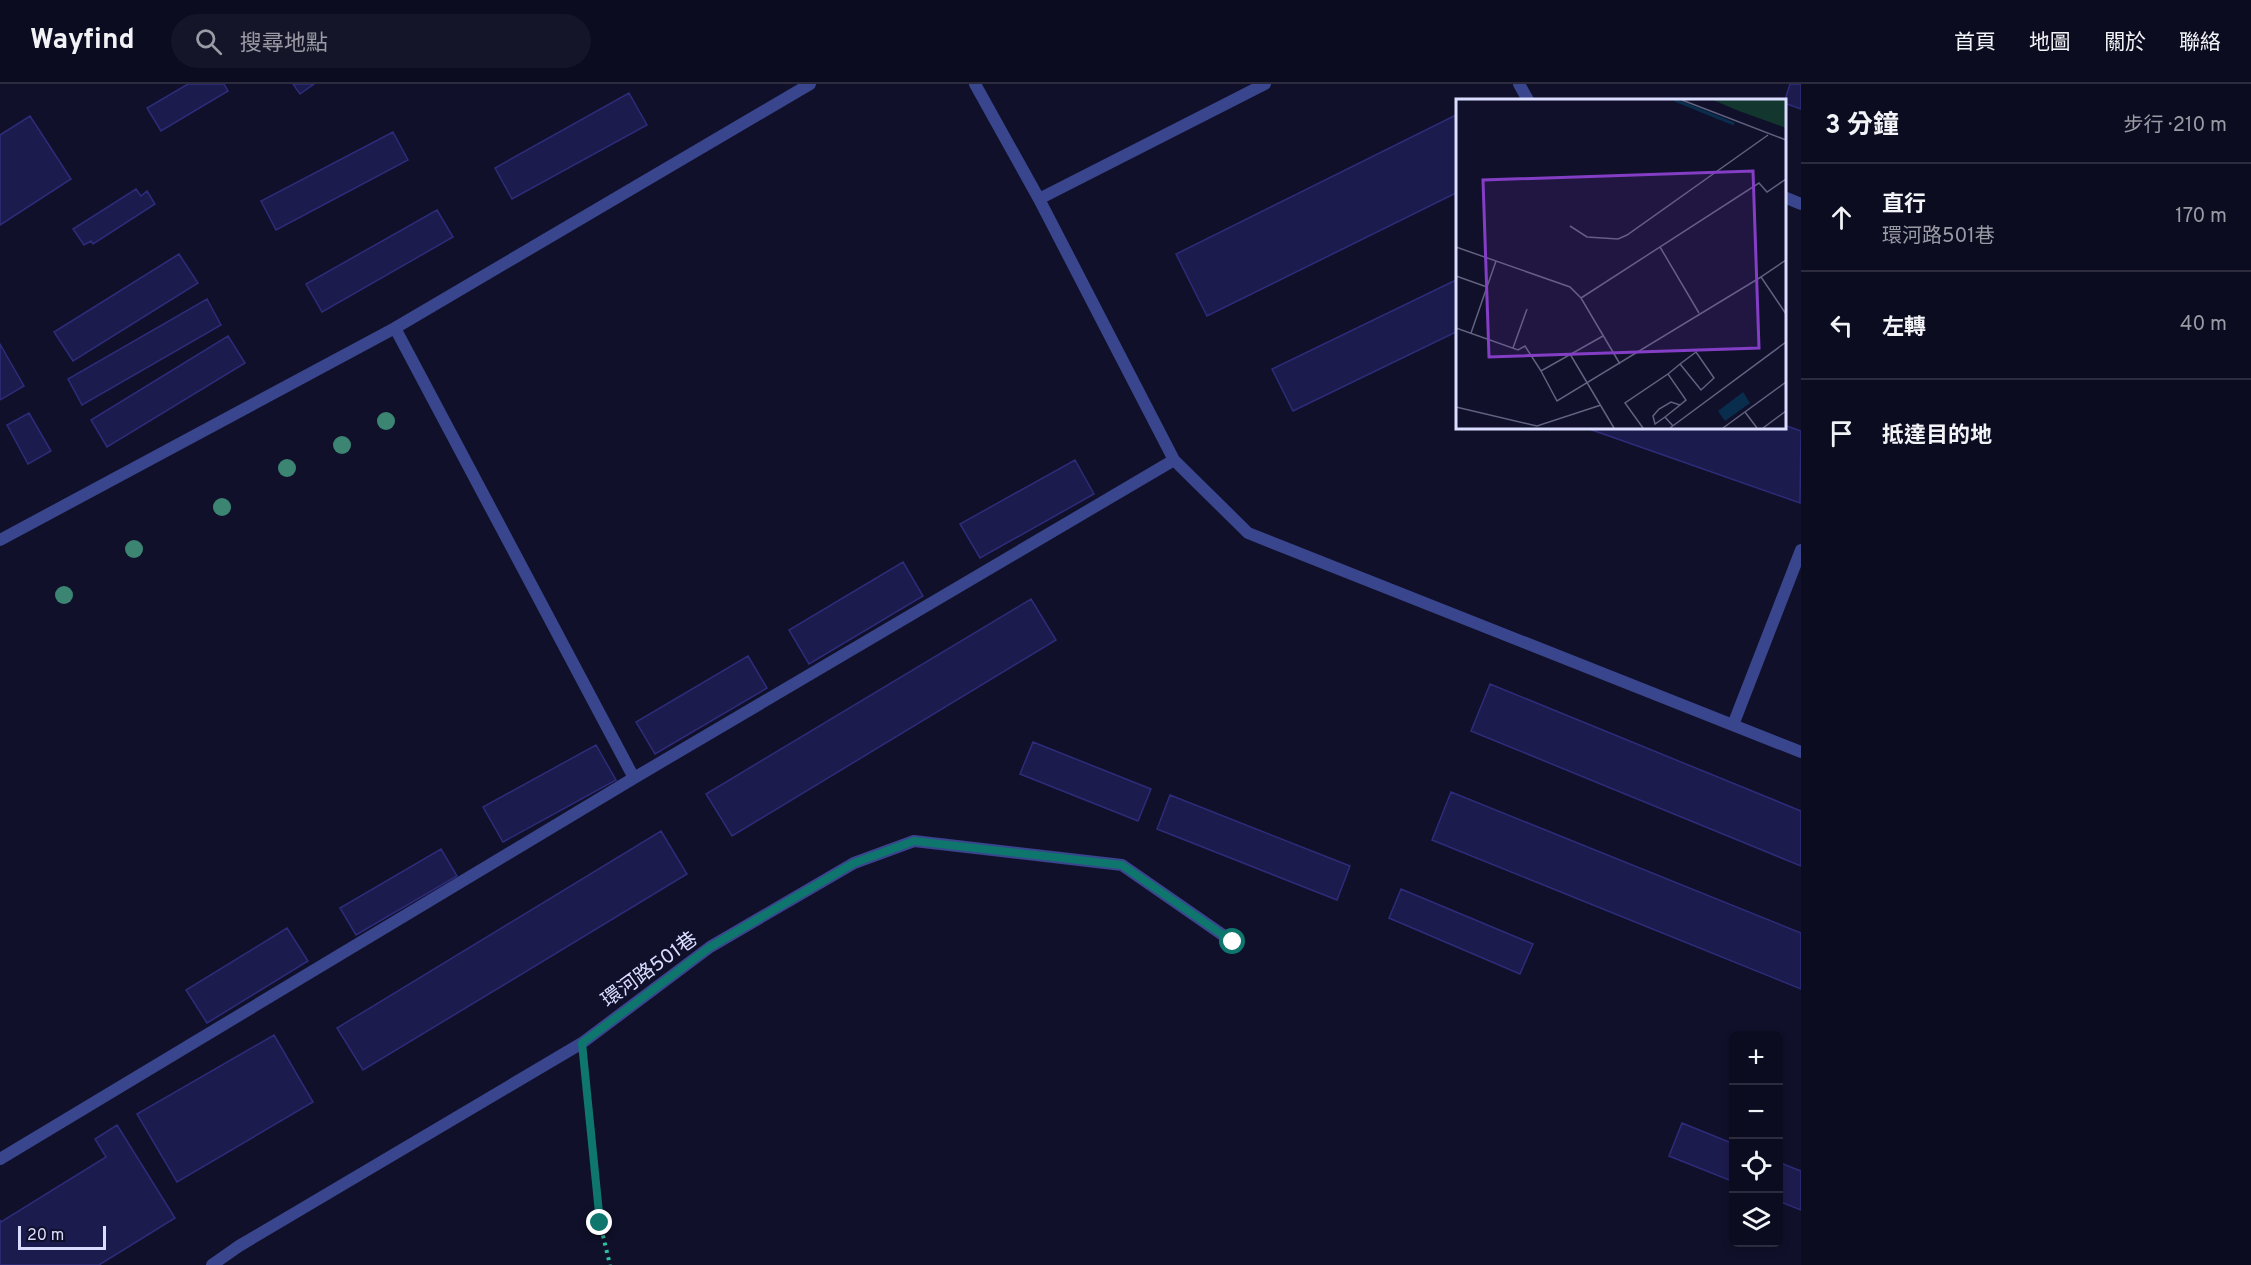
<!DOCTYPE html>
<html lang="zh-TW">
<head>
<meta charset="utf-8">
<style>
	body { margin:0; font-family:Overpass,"Noto Sans TC",sans-serif; background:#151529; color:#f1f3f6 }
	.controls { position:absolute; right:18px; bottom:18px; display:grid; overflow:hidden; border-radius:9px; box-shadow:0 3px 9px #0003 }
	.controls button { width:54px; height:54px; display:grid; place-items:center; padding:0; border:0; border-bottom:2px solid #2c2c3e; background:#0c0c20; color:#f1f3f6; font:30px sans-serif }
	.scale { position:absolute; left:18px; bottom:15px; width:88px; box-sizing:border-box; padding-left:6px; border:3px solid #daddff; border-top:0; font-size:16px; line-height:21px; white-space:nowrap; color:#daddff; -webkit-text-stroke:4px #10102b; paint-order:stroke }
	.stop { position:absolute; width:18px; height:18px; margin:-14px; border:4px solid #0f766e; border-radius:50%; background:#fff }
	.stop.end { background:#0f766e; border-color:#fff; box-shadow:0 2px 6px #0008 }
	.list { margin:0; padding:0; list-style:none }
	h2 { display:flex; justify-content:space-between; align-items:center; height:78px; margin:0; padding:0 24px; font-size:26px }
	h2 small { font-size:20px; font-weight:400; color:#9a9ba5 }
	.list li { display:grid; grid-template-columns:39px 1fr auto; gap:18px; align-items:center; box-sizing:border-box; height:108px; padding:0 24px; border-top:2px solid #2c2c3e }
	.list b { display:block; font-size:22px; white-space:nowrap }
	.list p { margin:0; font-size:20px; white-space:nowrap; color:#9a9ba5 }
	.list em { font-size:20px; font-style:normal; color:#9a9ba5 }
	.icon { flex:none; width:33px; height:33px; fill:none; stroke:currentColor; stroke-width:2; stroke-linecap:round; stroke-linejoin:round }
	.map { position:relative; flex:none; width:1801px; height:1181px; overflow:hidden }
	header { display:flex; align-items:center; gap:36px; box-sizing:border-box; height:84px; padding:0 30px; background:#0c0c20; border-bottom:2px solid #2c2c3e }
	header strong { font-size:28px }
	nav { display:flex; gap:33px; margin-inline-start:auto; font-size:21px }
	.search { width:420px; height:54px; background:#151529; display:flex; align-items:center; gap:15px; box-sizing:border-box; padding:0 21px; border-radius:33px; color:#9a9ba5; font-size:22px }
	main { display:flex }
	aside { flex:1; background:#0c0c20 }
	.map>svg:first-child { display:block }
	.building { fill:#1c1b4d; stroke:#2e2c7a; stroke-width:1.5 }
	.lines { fill:none; stroke-linecap:round; stroke-linejoin:round }
	.path { stroke:#2cc29d; stroke-width:4; stroke-dasharray:3 4.5; stroke-linecap:butt }
	.lane { stroke:#39458c; stroke-width:12 }
	.tree { fill:#3c8572 }
	.route { stroke:#0f766e; stroke-width:8 }
	.labels { text-anchor:middle; stroke-width:5; stroke-linejoin:round; paint-order:stroke }
	.street-label { font-size:20px; fill:#daddff; stroke:#10102b }
	.inset-river { fill:none; stroke:#092d4c; stroke-width:3 }
	.inset-road { fill:none; stroke:#616280; stroke-width:1.5 }
	.view { fill:#843ec5; fill-opacity:0.15; stroke:#843ec5; stroke-width:3 }
	.inset-edge { fill:none; stroke:#daddff; stroke-width:3 }
</style>
</head>
<body>
<header>
<strong>Wayfind</strong>
<div class="search"><svg class="icon" aria-label="search" viewBox="0 0 24 24"><circle cx="10" cy="10" r="6"/><path d="M15 15l6 6"/></svg>搜尋地點</div>
<nav><a>首頁</a><a>地圖</a><a>關於</a><a>聯絡</a></nav>
</header>
<main>
<div class="map">
<svg width="1801" height="1181" viewBox="0 0 1801 1181">
	<rect width="100%" height="100%" fill="#10102b"/>
	<!-- building -->
	<path class="building" d="M188,0H224L228,7L161,47L147,24Z
		M293,0H314L300,10Z
		M1790,0H1801V25L1784,19Z
		M629,9L647,41L512,115L495,84Z
		M1458,30V108L1207,232L1176,170Z
		M30,32L71,95L0,141V51Z
		M393,48L408,76L276,146L261,117Z
		M136,105L141,112L147,107L155,120L93,160L91,157L84,161L73,145Z
		M437,126L453,153L322,228L306,200Z
		M179,170L198,199L73,277L54,248Z
		M1458,195V247L1293,327L1272,285Z
		M207,215L221,241L82,321L68,295Z
		M228,252L245,279L107,363L91,336Z
		M0,260L24,302L0,316Z
		M29,329L51,367L28,380L7,341Z
		M1784,341L1801,347L1800,419L1592,346L1593,344H1784Z
		M1075,376L1094,410L980,474L960,440Z
		M903,478L923,512L809,580L789,546Z
		M1031,515L1056,556L732,752L706,710Z
		M748,572L767,604L655,670L636,638Z
		M1490,600L1801,727V782L1471,647Z
		M1033,658L1151,705L1138,737L1020,690Z
		M596,661L616,696L503,758L483,723Z
		M1451,708L1801,849V905L1432,756Z
		M1170,711L1350,782L1337,816L1157,745Z
		M661,747L687,790L363,986L337,944Z
		M441,765L457,792L356,851L340,824Z
		M1401,805L1533,860L1520,890L1389,834Z
		M287,844L308,877L207,939L186,906Z
		M274,951L313,1018L177,1098L137,1030Z
		M1682,1039L1734,1060V1098L1669,1072Z
		M117,1041L175,1134L99,1181H0V1136L1,1138L106,1073L95,1055Z
		M1778,1078L1801,1087V1126L1778,1117Z"/>
	<g class="lines">
		<!-- path -->
		<path class="path" d="M584,980L600,1139L610,1181"/>
		<!-- lane -->
		<path class="lane" d="M975,0L1039,115L1174,376L1248,449L1801,668
			M1519,0L1528,16
			M1784,113L1801,120
			M1039,115L1265,0
			M395,244L634,694
			M0,456L395,244L810,0
			M1733,641L1801,466
			M0,1075L634,694L1174,376
			M212,1181L239,1162L582,959L710,863L854,779L914,757L1122,781L1233,858"/>
	</g>
	<!-- trees -->
	<g class="tree">
		<circle cx="386" cy="337" r="9"/>
		<circle cx="342" cy="361" r="9"/>
		<circle cx="287" cy="384" r="9"/>
		<circle cx="222" cy="423" r="9"/>
		<circle cx="134" cy="465" r="9"/>
		<circle cx="64" cy="511" r="9"/>
	</g>
	<g class="lines">
		<!-- route -->
		<path class="route" d="M600,1139L582,959L710,863L854,779L914,757L1122,781L1233,858"/>
	</g>
	<g class="labels">
		<!-- street labels -->
		<g class="street-label">
			<text transform="translate(649 885) rotate(-36)" y="7">環河路501巷</text>
		</g>
	</g>
	<!-- overview -->
	<g transform="translate(1456 15)">
		<rect width="330" height="330" fill="#10102b"/>
		<path d="M257,1H330V29L283,12Z" fill="#13362e"/>
		<path d="M287,293L294,304L269,322L262,312Z" fill="#092d4c"/>
		<path class="inset-river" d="M219,1L278,25"/>
		<path class="inset-road" d="M226,1L330,41M114,127L131,138L162,140L171,136L312,36M0,148L114,188L125,199L164,265M204,148L243,214M0,177L31,188M125,199L303,84L311,93L330,80M330,215L305,178L330,161M0,229L62,251L69,247L85,272L147,237M15,234L40,162M57,249L71,210M114,255L158,329M85,272L101,302L305,178M212,275L224,265L240,253L258,279L245,291L224,265M0,308L81,327L145,306M289,313L301,329M209,318L199,325L197,317L203,310L215,303L224,306L209,318L217,327M187,329L169,304L212,275L230,301L224,306M214,329L330,243M267,329L330,283M307,329L330,312"/>
		<path class="view" d="M297,72L303,249L33,258L27,81Z"/>
		<rect width="330" height="330" class="inset-edge"/>
	</g>
</svg>
<div class="controls">
<button>+</button>
<button>−</button>
<button><svg class="icon" aria-label="locate" viewBox="0 0 24 24"><circle cx="12" cy="12" r="6"/><path d="M12 2v4M12 18v4M2 12h4M18 12h4"/></svg></button>
<button><svg class="icon" aria-label="layers" viewBox="0 0 24 24"><path d="M12 4l9 5-9 5-9-5zM3 14l9 5 9-5"/></svg></button>
</div>
<div class="scale">20 m</div>
<div class="stop" style="left:1233px;top:858px"></div>
<div class="stop end" style="left:600px;top:1139px"></div>
</div>
<aside>
<h2>3 分鐘<small>步行 · 210 m</small></h2>
<ul class="list">
<li><svg class="icon" aria-label="ahead" viewBox="0 0 24 24"><path d="M12 20V5M6 11l6-6 6 6"/></svg><div><b>直行</b><p>環河路501巷</p></div><em>170 m</em></li>
<li><svg class="icon" aria-label="left" viewBox="0 0 24 24"><path d="M17 20v-9H6M10 6l-5 5 5 5"/></svg><div><b>左轉</b></div><em>40 m</em></li>
<li><svg class="icon" aria-label="arrive" viewBox="0 0 24 24"><path d="M6 21V4h12l-3 4 3 4H6"/></svg><div><b>抵達目的地</b></div></li>
</ul>
</aside>
</main>
</body>
</html>
